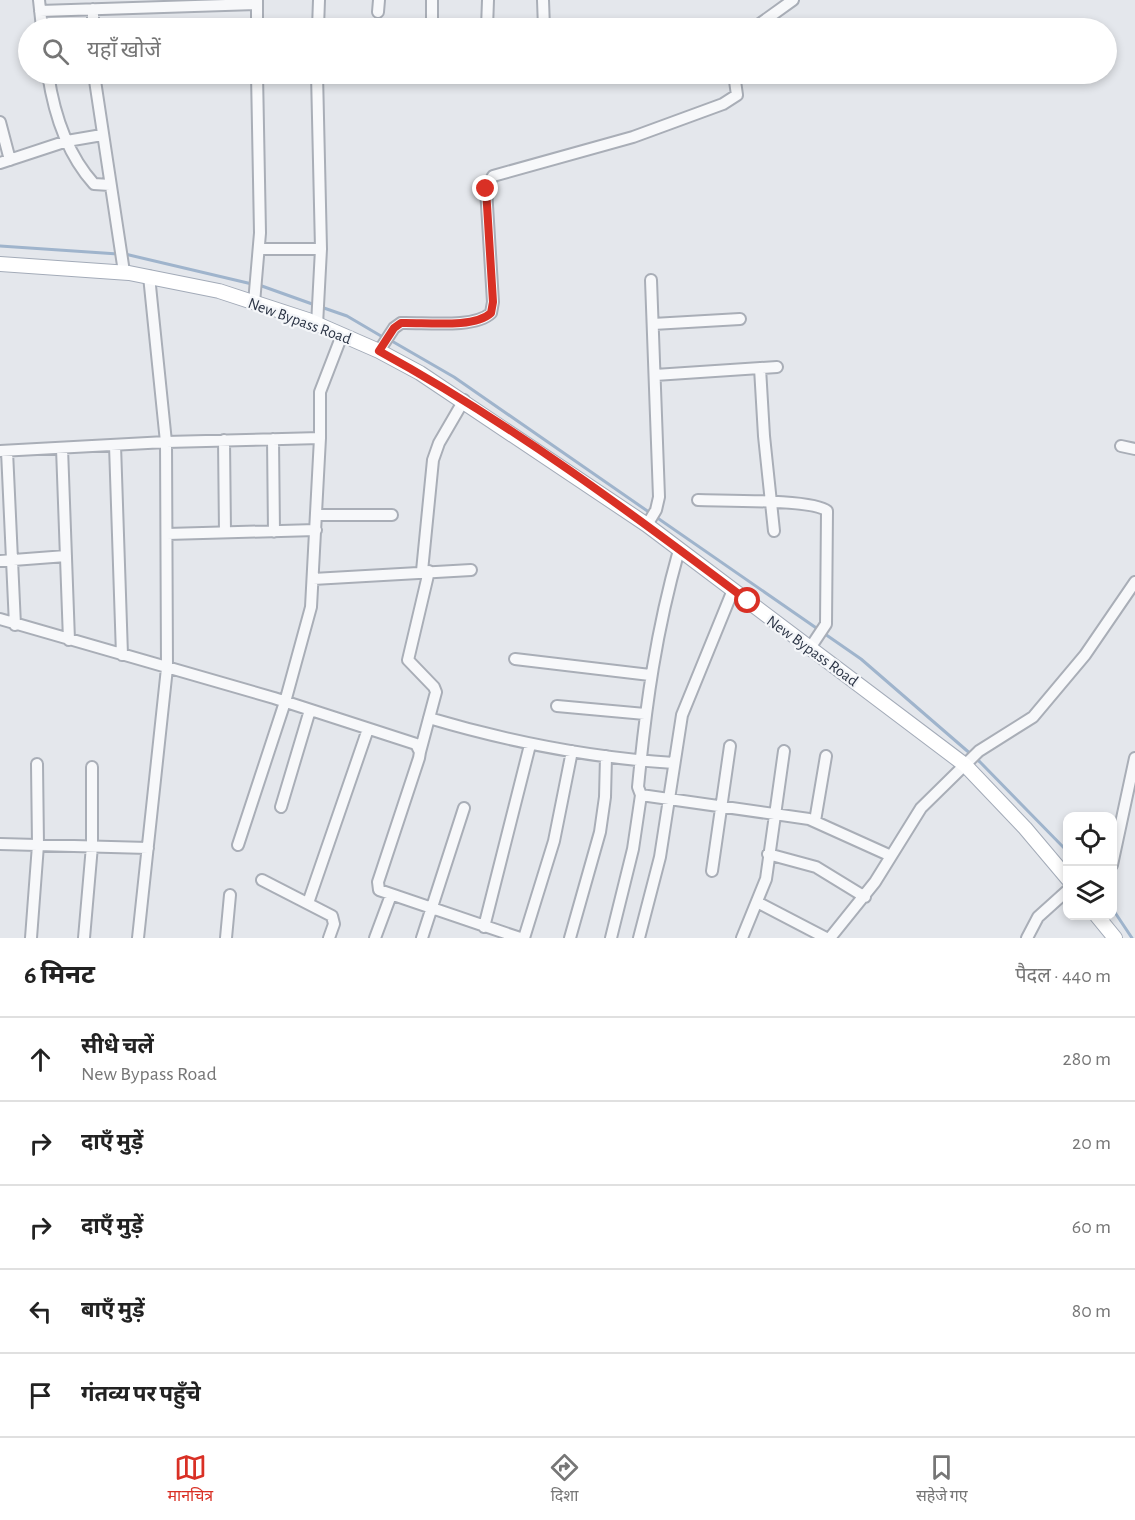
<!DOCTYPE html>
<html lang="hi">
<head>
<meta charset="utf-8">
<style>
	body { margin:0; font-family:"Alegreya Sans","Noto Sans Devanagari",sans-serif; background:#f2f2f2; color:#222 }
	.controls { position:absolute; right:18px; bottom:18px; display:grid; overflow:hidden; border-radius:12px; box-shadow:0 3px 9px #0003 }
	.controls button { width:54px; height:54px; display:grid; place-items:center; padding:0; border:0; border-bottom:2px solid #e0e0e0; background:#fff; color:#222; font:30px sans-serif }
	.stop { position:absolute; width:18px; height:18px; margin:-14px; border:4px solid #d93025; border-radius:50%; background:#fff }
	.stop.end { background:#d93025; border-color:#fff; box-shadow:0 2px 6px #0008 }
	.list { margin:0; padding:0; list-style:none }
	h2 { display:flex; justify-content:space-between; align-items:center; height:78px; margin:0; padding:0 24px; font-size:26px }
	h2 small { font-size:20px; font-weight:400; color:#767676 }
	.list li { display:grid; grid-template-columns:39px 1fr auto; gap:18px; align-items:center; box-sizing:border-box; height:84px; padding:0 24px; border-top:2px solid #e0e0e0 }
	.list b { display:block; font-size:22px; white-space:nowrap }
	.list p { margin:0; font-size:20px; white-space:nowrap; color:#767676 }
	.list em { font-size:20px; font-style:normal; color:#767676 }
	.icon { flex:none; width:33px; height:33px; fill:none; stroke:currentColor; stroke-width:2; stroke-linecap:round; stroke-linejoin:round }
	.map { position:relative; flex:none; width:1135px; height:938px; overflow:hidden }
	.search { position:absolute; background:#fff; box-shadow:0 3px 9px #0003; left:18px; right:18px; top:18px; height:66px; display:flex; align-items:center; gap:15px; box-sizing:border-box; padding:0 21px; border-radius:33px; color:#767676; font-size:22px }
	.sheet { height:498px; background:#fff }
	nav { display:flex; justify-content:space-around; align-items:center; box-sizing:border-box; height:84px; border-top:2px solid #e0e0e0; background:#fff; font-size:16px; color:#767676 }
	nav a { display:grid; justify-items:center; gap:3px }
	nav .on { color:#d93025 }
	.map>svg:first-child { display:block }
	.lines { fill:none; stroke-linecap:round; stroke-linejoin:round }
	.stream { stroke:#9fb4cc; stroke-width:3 }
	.minor-casing { stroke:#a9aeb7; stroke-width:14 }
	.major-casing { stroke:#a3abb8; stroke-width:16 }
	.minor { stroke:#f7f8fa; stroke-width:10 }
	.major { stroke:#fff; stroke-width:14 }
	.route { stroke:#d93025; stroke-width:8 }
	.labels { text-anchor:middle; stroke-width:4.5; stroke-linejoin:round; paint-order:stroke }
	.street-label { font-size:16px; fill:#2b3445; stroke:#f4f6f9 }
</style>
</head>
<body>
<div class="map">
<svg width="1135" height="938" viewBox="0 0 1135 938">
	<rect width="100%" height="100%" fill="#e4e7ec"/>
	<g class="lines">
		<!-- stream -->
		<path class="stream" d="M0,246L118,254
			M125,254L252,284
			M259,285L315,305
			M321,307L347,316L381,336
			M390,340L454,377L861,659L980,762L1068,852
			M1112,908L1132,938"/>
		<!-- minor casing -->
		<g class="minor-casing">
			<path id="minor" d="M39,0L42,28
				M543,0L544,28
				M93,9V28
				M40,11L257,4
				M378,12L379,0
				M432,27V0
				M257,28V0
				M318,28L319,0
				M487,28L488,0
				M754,28L793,0
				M48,74C54,114 66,153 94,184L110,185
				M94,74L124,272
				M0,122L10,160
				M0,163L67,141L102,135
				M260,249H321
				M254,303L260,233L257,74
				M653,324L740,319
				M317,325L321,249L317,74
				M379,351L394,328L401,323C423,322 474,329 491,313L493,302L486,189L493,176L633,137L723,104L737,95L734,74
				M760,368L764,436L774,531
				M655,375L777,367
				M273,439L274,532
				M224,440L225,532
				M115,445L122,655
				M1121,446L1135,449
				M62,448L69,640
				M0,451L166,442L320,438
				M7,451L15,625
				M698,500C720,501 814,499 827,511L826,624L810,648
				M317,515H392
				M647,525L656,510L659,497L651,280
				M167,534L316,530
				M679,550C656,632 646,703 638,787L641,795L809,819L891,856
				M0,561L66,556
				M422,571L433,460L439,443L464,400
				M313,579L471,570
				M0,619L274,698L416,744L420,752L419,758L378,882L379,890L520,938
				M515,659L650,675
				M557,706L645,714
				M429,718C510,742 591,758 674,763
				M420,752L436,692L434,687L408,660L429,571
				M281,807L310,710
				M815,821L826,756
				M0,844L148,848
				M238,845L285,702L311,607L320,438V392L342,335
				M768,854L816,867L865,897
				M1112,865L1135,758
				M712,871L730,746
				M262,880L332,916L334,924L329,938
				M757,902L826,938
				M308,903L368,729
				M484,927L530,745
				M31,938L38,845L37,764
				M84,938L92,846V767
				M138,938L167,668L166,442L149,276
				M226,938L230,895
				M375,938L391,895
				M422,938L464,808
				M524,938L554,841L572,751
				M570,938L600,832L605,797L606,756
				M611,938L633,849L641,795
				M639,938L660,857L682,715L733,590
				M742,938L766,879L784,751
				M830,938L875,882L921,808L979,751L1033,717L1085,655L1135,582
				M1027,938L1038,917L1068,890"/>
		</g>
		<!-- major casing -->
		<g class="major-casing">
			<path id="major" d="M0,264L129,273L219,291L308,320L379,351L420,373L647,525L965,765L1025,828L1068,879
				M1097,916L1115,938"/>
		</g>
		<!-- minor -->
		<use href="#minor" class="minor"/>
		<!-- major -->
		<use href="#major" class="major"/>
	</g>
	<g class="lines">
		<!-- route -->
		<path class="route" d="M486,189L493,302L491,313C474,329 423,322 401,323L394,328L379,351C509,422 630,512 748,601"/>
	</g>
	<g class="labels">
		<!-- street labels -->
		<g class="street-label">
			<text transform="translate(300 320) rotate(20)" y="6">New Bypass Road</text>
			<text transform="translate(813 650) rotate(36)" y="6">New Bypass Road</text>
		</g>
	</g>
</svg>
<div class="controls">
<button><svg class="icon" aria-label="locate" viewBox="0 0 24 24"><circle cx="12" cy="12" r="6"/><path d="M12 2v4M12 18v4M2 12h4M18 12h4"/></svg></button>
<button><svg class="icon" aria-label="layers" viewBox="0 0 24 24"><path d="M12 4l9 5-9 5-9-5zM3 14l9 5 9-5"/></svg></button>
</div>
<div class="stop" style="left:748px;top:601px"></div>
<div class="stop end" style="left:486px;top:189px"></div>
<div class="search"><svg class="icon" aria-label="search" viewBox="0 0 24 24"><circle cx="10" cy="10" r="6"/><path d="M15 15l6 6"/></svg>यहाँ खोजें</div>
</div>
<section class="sheet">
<h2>6 मिनट<small>पैदल · 440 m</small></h2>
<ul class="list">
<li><svg class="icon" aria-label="ahead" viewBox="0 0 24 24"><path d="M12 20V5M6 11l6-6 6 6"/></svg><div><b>सीधे चलें</b><p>New Bypass Road</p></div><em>280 m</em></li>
<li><svg class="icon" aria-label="right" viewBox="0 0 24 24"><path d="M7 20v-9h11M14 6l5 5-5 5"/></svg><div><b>दाएँ मुड़ें</b></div><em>20 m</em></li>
<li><svg class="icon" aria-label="right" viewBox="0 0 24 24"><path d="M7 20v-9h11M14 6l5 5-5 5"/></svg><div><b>दाएँ मुड़ें</b></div><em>60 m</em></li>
<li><svg class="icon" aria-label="left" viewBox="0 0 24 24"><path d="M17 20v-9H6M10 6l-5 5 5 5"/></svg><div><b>बाएँ मुड़ें</b></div><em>80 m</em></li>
<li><svg class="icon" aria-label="arrive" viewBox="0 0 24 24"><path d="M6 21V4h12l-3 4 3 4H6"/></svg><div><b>गंतव्य पर पहुँचे</b></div></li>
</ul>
</section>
<nav>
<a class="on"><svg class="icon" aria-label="map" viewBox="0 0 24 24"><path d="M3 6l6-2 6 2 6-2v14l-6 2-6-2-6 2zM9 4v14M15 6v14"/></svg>मानचित्र</a>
<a><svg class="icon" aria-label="directions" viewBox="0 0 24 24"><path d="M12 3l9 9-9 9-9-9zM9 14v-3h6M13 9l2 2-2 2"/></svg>दिशा</a>
<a><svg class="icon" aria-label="saved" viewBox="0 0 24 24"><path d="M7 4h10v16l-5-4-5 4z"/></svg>सहेजे गए</a>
</nav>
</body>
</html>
